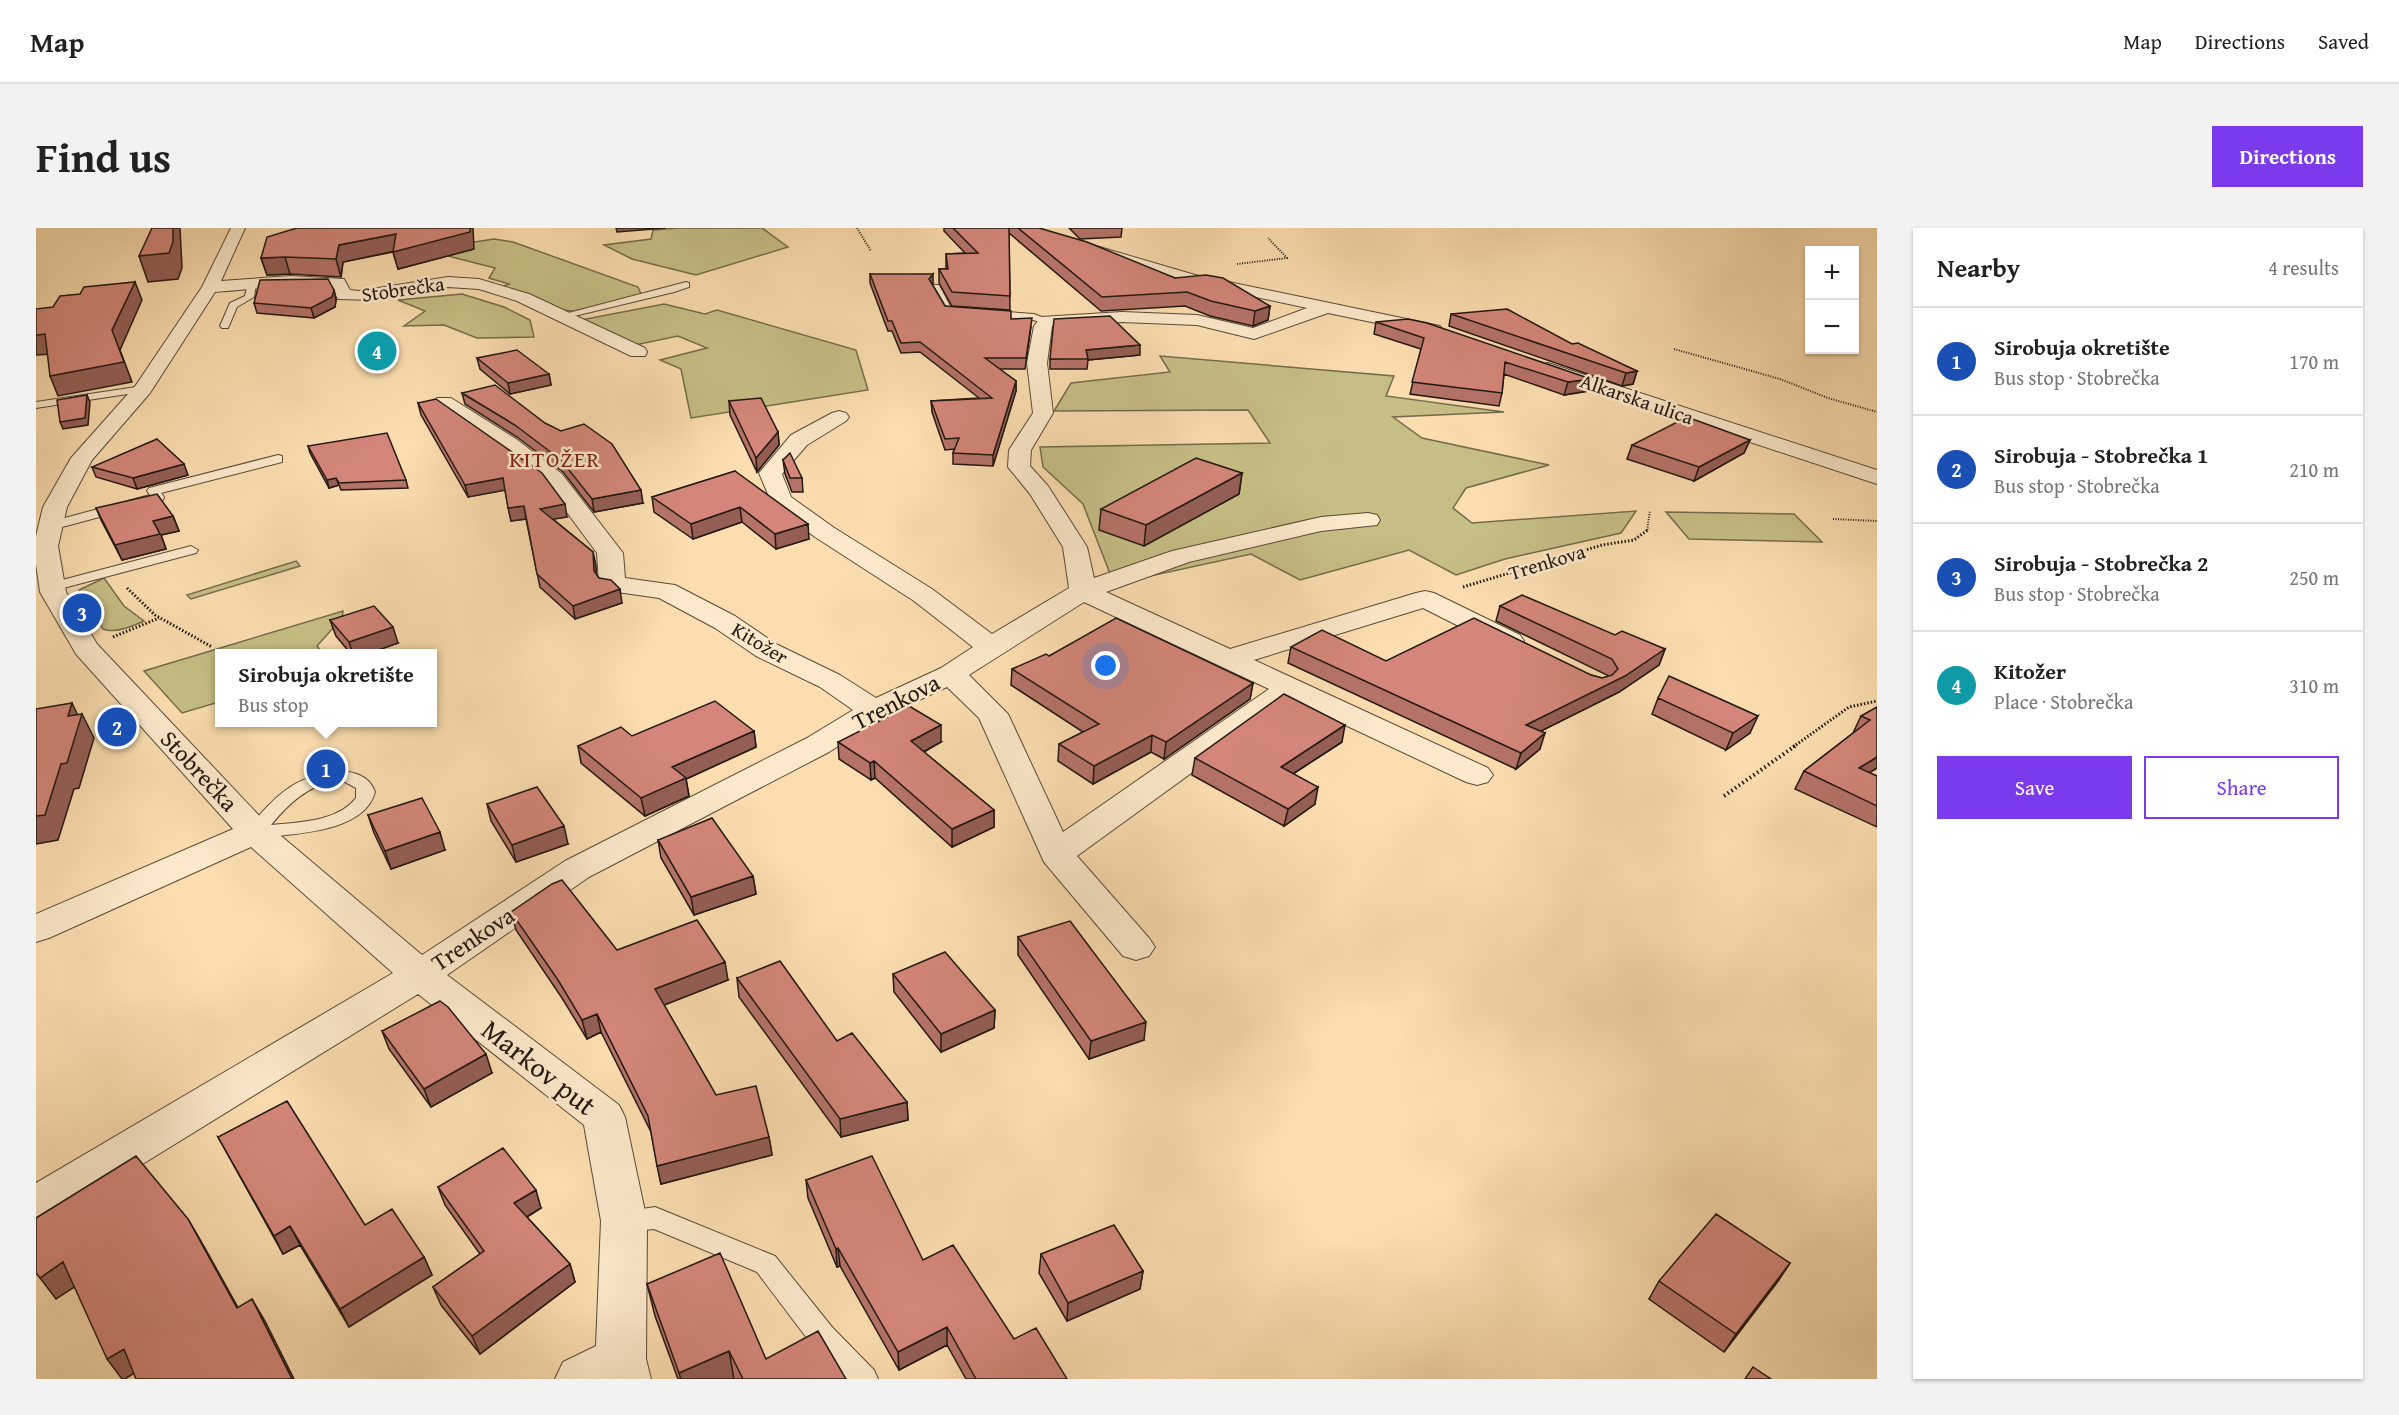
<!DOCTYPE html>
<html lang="en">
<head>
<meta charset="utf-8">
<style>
	body { margin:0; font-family:"Gentium Book Plus",serif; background:#f2f2f2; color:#222 }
	.controls { position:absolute; right:18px; top:18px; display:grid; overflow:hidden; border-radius:0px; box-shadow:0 2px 4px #0004 }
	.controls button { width:54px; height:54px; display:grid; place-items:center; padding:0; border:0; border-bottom:2px solid #e0e0e0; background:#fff; color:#222; font:30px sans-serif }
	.you { position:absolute; left:1070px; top:438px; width:21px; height:21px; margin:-15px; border:4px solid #fff; border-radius:50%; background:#1a73e8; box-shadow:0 0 0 9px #1a73e833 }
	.badge { display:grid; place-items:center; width:39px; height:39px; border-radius:50%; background:#7c3aed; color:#fff; font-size:20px; font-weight:700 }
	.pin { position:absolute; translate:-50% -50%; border:3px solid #fff; box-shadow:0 2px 6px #0006 }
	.popup { position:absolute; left:179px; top:421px; width:222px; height:78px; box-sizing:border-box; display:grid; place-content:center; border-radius:0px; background:#fff; filter:drop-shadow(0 2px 4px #0005); font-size:20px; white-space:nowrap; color:#767676 }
	.popup b { font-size:22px; color:#222 }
	.popup::after { content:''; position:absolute; left:50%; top:100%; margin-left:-12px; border:12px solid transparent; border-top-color:#fff }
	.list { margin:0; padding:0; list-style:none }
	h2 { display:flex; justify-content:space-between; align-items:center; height:78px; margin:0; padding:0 24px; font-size:26px }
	h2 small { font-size:20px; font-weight:400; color:#767676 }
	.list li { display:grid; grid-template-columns:39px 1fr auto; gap:18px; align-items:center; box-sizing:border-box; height:108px; padding:0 24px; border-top:2px solid #e0e0e0 }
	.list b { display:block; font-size:22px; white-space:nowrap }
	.list p { margin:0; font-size:20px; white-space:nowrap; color:#767676 }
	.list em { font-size:20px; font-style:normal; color:#767676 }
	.actions { display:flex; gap:12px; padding:18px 24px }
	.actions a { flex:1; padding:14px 0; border:2px solid #7c3aed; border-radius:0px; text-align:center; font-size:21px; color:#7c3aed }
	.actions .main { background:#7c3aed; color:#fff }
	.map { position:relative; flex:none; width:1841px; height:1151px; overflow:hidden; border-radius:0px }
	header { display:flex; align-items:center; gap:36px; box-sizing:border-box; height:84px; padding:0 30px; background:#fff; border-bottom:2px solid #e0e0e0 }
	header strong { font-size:28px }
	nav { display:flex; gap:33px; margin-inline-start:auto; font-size:21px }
	.intro { display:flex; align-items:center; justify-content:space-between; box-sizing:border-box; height:144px; padding:0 36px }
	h1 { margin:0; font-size:42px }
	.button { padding:15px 27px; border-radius:0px; background:#7c3aed; color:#fff; font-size:21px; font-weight:700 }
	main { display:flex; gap:36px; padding:0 36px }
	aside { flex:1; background:#fff; border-radius:0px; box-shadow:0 2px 4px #0004 }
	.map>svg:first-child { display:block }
	.green { fill:#c6bf85; stroke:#746c4c; stroke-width:1.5 }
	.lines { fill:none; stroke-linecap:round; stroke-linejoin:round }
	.service-casing { stroke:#594939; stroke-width:2 }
	.minor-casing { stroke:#594939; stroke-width:2 }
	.path-far2 { stroke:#231812; stroke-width:2; stroke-dasharray:1 1.5; stroke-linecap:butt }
	.path-far1 { stroke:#231812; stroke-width:3; stroke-dasharray:1.5 2; stroke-linecap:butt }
	.path { stroke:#231812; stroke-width:4; stroke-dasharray:1.5 3; stroke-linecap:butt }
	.service { fill:#fce9cb; fill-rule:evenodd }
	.minor { fill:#fce9cb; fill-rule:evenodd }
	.wall { fill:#b57368; stroke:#231812; stroke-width:1.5 }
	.shaded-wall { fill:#945e55; stroke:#231812; stroke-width:1.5 }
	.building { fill:#d38679; stroke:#231812; stroke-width:1.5 }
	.labels { text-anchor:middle; stroke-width:5; stroke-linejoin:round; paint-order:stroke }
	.far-street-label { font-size:20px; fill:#231812; stroke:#fce9cb }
	.far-neighbourhood-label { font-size:22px; letter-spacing:1.5px; fill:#7a1f14; stroke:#fce9cb }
	.street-label { font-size:24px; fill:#231812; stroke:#fce9cb }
	.near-street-label { font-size:28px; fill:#231812; stroke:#fce9cb }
</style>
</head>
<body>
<header>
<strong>Map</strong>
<nav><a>Map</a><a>Directions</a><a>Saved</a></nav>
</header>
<div class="intro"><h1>Find us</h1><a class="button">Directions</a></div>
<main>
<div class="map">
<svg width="1841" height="1151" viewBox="0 0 1841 1151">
	<rect width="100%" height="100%" fill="#fbddaf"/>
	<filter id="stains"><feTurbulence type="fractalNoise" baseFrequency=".00333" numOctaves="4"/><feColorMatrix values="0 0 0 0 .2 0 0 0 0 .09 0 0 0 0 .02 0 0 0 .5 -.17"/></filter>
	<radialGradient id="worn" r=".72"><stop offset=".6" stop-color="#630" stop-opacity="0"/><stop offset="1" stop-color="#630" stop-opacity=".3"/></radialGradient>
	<!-- green -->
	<path class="green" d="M644,0H726L752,19L660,47L596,31L568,17L615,11L617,2Z
		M458,11L477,14L602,59L606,68L538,83L525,82L462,60L473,56L453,50L459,40L404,26L406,19Z
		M426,66L468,79L494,92L498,109L441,110L408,97L368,98L389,83L362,72Z
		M628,76L669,86L681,82L820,122L832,162L655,190L645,141L624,132L671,120L642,108L599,117L545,92Z
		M1124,128L1358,148L1350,168L1468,184L1357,189L1386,210L1513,237L1430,260L1417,280L1436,295L1600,283L1585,305L1469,331L1420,347L1373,322L1264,352L1215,326L1078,356L1047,276L1007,239L1004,219L1234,215L1212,182L1018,183L1035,155L1134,144Z
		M1630,284L1758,286L1786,314L1653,311Z
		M260,333L264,338L155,371L151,367Z
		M68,350L88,378L108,393C97,398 79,406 67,401L43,362Z
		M307,383L306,390L281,418L285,423L296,425L184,426L183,474L146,485L108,443Z"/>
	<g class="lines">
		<!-- service casing -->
		<g class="service-casing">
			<path id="service" d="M212,54L220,56L218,69L201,79L192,100H186L184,98L194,75L209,68Z
				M650,54L653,55V59L638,64L526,91L521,88Z
				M897,57H903L915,80L998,86L1016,93L1011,96L997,92L909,85L895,59Z
				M107,158L112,161L111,163L0,180V174Z
				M242,227L246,228V234L125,265L128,269L127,272L15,302L8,298L10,295L114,267L111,263L113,260Z
				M155,318L162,322L160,325L16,363L9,359L11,356Z
				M299,542C316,544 333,546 339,564C328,606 253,606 219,610L212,608L210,604L212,600C242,566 254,552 299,542ZM299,552L309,554L320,560V570C301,594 263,594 235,597C253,575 271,559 299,552Z
				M619,979L739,1028L796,1099L838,1142L842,1151H809L776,1117L721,1044L618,1001L588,1004L579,1001L575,993L579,985Z"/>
		</g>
		<!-- minor casing -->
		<g class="minor-casing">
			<path id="minor" d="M195,0H209L185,53L254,48L308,51L314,62L323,63L412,49L443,51L493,66L609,120L611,124L609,128H595L481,73L443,61L412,59L337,72L302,71L296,59C257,56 218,61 179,64L114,165L56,232L31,279L22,318L30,364L61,416L231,596L386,727L529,633L771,510L817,482L784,459L720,428L679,400L623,370L567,362L563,356L561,325L510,256L464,221L401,178L398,174L401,170H415L480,211L526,246L587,325L589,350L639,357L699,388L740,416L804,447L840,470L905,440L937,419L878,373L779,309L737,278L723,245L755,207L796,185L803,183L810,185L813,189L810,193L771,217L746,246L755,269L797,299L896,361L956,406L1033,360L1027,319L994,266L972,239L973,222L997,185L991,135L998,98L1005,89L1086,84L1161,87L1217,100L1271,80L1150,54L978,3L976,0H999L1159,47L1404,98L1407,102L1404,106L1398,107L1292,85L1218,111L1161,97L1086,94L1016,98L1011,135L1017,185L995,222L994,238L1012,258L1051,319L1058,350L1136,323L1285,289L1332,285L1341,287L1344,292L1341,297L1285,303L1153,334L1070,364L1194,421L1380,365L1389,363L1398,365L1484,407L1488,413L1484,419L1474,421L1464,419L1387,380L1218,432L1452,540L1457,547L1452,554L1441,557L1430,554L1256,472L1041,628L1113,710L1119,719L1113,728L1100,732L1087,728L1008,634L943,490L911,459L849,488L793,524L553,649L411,747L583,877L589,889L611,993L610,1131L615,1151H519L527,1134L560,1118L565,993L548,897L382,766L16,992L0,997V955L357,745L215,619L13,710L0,714V686L197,601L40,426L4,364L0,336V308L7,279L35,230L100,157L166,59ZM1048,374L1233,461L1027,604L972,486L933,447Z
				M1512,135L1841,242V256L1505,145L1502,141L1505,137Z"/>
		</g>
		<!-- path-far2 -->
		<path class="path-far2" d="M821,0L835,23
			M1201,36L1251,30L1232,10
			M1638,121L1744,151L1792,170L1841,184
			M1797,291L1841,293
			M1611,302L1614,283"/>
		<!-- path-far1 -->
		<path class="path-far1" d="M1427,359L1566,317L1598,312L1613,301
			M91,360L119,387L176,419
			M77,409L123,390
			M1757,519L1813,479L1841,473"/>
		<!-- path -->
		<path class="path" d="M1688,568L1759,518"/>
		<!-- service -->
		<use href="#service" class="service"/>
		<!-- minor -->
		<use href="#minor" class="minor"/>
	</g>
	<!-- wall -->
	<path class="wall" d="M261,0L438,21L362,41L357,24L307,34L305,49L254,46L231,47L225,30Z
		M908,0H1003L1139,50L1234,78L1232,92L1217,98L1174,88L1149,78L1065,83L973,5L974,82L916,78L903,55V41H910V26L929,25L908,3Z
		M1033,0H1086L1085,9L1044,11Z
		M834,46L897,55L896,56L909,78L975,91L995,99L989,141H963L980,153V163L957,238L917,236V225L918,221L909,222L896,184L895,173L943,170L884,124L865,125L856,103H852L834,55Z
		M298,62L300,72L299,79L278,90L221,85L218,75Z
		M1415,86L1536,116L1601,143L1597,156L1586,158L1413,98Z
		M1340,94L1555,151L1552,163L1528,167L1468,146L1466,165L1463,178L1374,166L1385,121L1338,106Z
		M1104,127L1052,132L1051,141H1014V131Z
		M441,130L513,146L515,157L474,166L444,141Z
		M426,165L607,275L558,284L527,244L481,209L429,176Z
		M693,173L742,204L743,217L721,244L694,187Z
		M382,175L531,289L517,291L557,324L560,346L563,350L586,375L539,391L504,359L490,291L475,293L469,262L432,269L385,187Z
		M1714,212L1708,225L1658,253L1591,231L1596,217Z
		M272,218L370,252L372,260L305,262L303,257L293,260L274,225Z
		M747,232L766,250L767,264H756L749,246Z
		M56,239L152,247L101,261L60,249Z
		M699,243L773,311L740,321L706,294L657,311L618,284L616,269Z
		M1206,245L1203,266L1108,318L1063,302L1065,281Z
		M60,280L137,288L143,303L125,307L130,321L86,332L66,294Z
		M1464,378L1579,407L1629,421L1623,437L1583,464L1505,503L1504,521L1480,541L1252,435L1255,419L1350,433L1555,447L1566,450L1572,449L1571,447L1460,393Z
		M294,392L362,415L331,426H315L300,408Z
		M1013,428L1217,455L1214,471L1128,531L1115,524L1057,556L1022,533L1023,516L1047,504L975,457L976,441Z
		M1622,470L1714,505L1690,522L1616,486Z
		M1841,479L1834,545L1841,548V599L1759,561L1768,543L1817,505L1825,488Z
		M718,503L720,519L650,551L653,568L609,588L545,535L542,518L596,508Z
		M802,514H905L888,524L958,582V599L916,619L839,550L835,552L803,531Z
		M1306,514L1257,546L1279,576L1248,598L1156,547L1159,530Z
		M451,576L532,616L480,634L455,593Z
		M332,587L409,622L355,641L338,605Z
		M622,612L717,648L720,666L658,687L625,630Z
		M475,684L581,722L692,752L628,777L680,867L733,909L736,927L625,956L615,904L565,804L551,811L526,770L480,702Z
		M982,709L1108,812L1053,831L982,727Z
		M857,746L959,782L958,800L905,824L858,764Z
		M701,750L801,813L871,874L872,892L805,909L703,769Z
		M346,803L456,845L395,879L353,821Z
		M182,909L329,997L388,1029L396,1047L313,1099L264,1017L247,1026Z
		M770,952L887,1032L978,1111L1031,1151H930L911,1117L863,1142L804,1038L801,1039L772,970Z
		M402,959L505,980L491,989L534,1036L539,1054L444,1126L405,1077L397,1059L444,1026L409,977Z
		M1005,1026L1107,1043L1104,1061L1031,1093L1003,1045Z
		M1754,1035L1742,1053L1688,1124L1613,1071L1623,1053Z
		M611,1056L730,1131L810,1151H642L619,1088Z"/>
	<!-- shaded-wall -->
	<path class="shaded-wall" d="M137,0H144L146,40L142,51L112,54L103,28Z
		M434,0H437L438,21L362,41L357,24Z
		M580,0H630L581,4Z
		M360,6L364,22L307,34L305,49L300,31L303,17Z
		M249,29L254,46L231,47L225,30Z
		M897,46V55L893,60V51Z
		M99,54L106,72L84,122L96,154L22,168L14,148L76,102Z
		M298,62L300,72L299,79L278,90L275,80Z
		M1234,78L1232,92L1217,98L1219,83Z
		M9,106L17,126L0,127V107Z
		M1104,117V127L1052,132L1050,122Z
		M1601,143L1597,156L1586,158L1590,145Z
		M513,146L515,157L474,166L472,155Z
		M1555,151L1552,163L1528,167L1532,154Z
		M980,153V163L957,238V227Z
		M51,167L54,174L52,197L27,201L24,194Z
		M742,204L743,217L721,244L720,230Z
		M1714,212L1708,225L1658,253L1663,239Z
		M148,236L152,247L101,261L97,250Z
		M1206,245L1203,266L1108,318L1110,297Z
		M300,250L303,257L293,260L291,252Z
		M467,250L470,262L432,269L429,257Z
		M605,262L607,275L558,284L556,271Z
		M529,276L531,289L507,293L504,281Z
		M488,278L490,291L475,293L472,280Z
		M704,279L706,294L657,311L655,296Z
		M137,288L143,303L125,307L130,321L86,332L79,317L117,293Z
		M772,296L773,311L740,321L739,306Z
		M557,324L560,337L561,356L558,343Z
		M584,361L586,375L539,391L537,378Z
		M357,399L362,415L331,426H317L313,414Z
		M1629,421L1623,437L1583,464L1485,513L1490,497Z
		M1217,455L1214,471L1128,531L1130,514Z
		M36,475L44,492L46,486L58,510L43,560L38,561L22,612L0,616V588L25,536L32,488Z
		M1722,488L1714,505L1690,522L1697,505Z
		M334,495H344L335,498Z
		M905,497V514L876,530L875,513Z
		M1309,497L1306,514L1241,556L1245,539Z
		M718,503L720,519L650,551L653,568L609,588L605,570L636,539Z
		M1509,505L1504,521L1480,541L1485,525Z
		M1116,507L1115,524L1057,556L1058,538Z
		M1841,529V540L1814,557L1823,540Z
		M838,533L839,550L835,552L834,535Z
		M1282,559L1279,576L1248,598L1252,581Z
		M958,582V599L916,619V601Z
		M528,598L532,616L480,634L476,617Z
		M404,604L409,622L355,641L349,623Z
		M717,648L720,666L658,687L655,669Z
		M689,734L692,752L623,779L619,761Z
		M959,782L958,800L905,824V806Z
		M561,786L565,804L551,811L546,792Z
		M1110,794L1108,812L1053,831L1055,813Z
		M450,826L456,845L395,879L388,861Z
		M871,874L872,892L805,909L804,891Z
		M733,909L736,927L625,956L621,938Z
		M500,962L505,980L484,993L478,975Z
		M152,991L165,1013L214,1101L201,1080Z
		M254,998L264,1017L247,1026L238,1008Z
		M802,1020L804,1038L801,1039L800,1021Z
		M388,1029L396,1047L313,1099L304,1081Z
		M27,1034L43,1056L20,1071L4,1050Z
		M1754,1035L1742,1053L1688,1124L1700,1106Z
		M534,1036L539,1054L444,1126L436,1108Z
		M1107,1043L1104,1061L1031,1093L1032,1075Z
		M216,1071L229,1093L258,1151H256Z
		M911,1099V1117L863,1142L862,1124Z
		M88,1121L103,1142L89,1151H86L71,1131Z
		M693,1123L698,1151H645L643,1145Z"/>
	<!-- building -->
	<path class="building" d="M116,0H137V14L133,25L103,28Z
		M261,0H434V4L357,24L360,6L303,17L300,31L249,29L225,30L231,9Z
		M917,0H973L974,68L916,64L903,41H912L910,26L942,25Z
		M982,0H1003L1051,14L1139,50L1170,47L1187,50L1234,78L1219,83L1175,73L1151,64L1066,69Z
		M834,46H897L893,51L909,78L975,83V91L996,90L990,130H949L980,153L957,227L917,225L923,210L909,211L895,173L956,170L884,114L865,115L856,93H852Z
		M292,51L298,62L296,69L275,80L218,75L224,52Z
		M99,54L76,102L88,134L14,148L9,106L0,107V81L17,79L24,68L44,66L48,59Z
		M1471,81L1536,116L1542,115L1601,143L1590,145L1415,86Z
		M1074,88L1104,117L1050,122L1052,131H1014L1018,91Z
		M1372,91L1391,95L1555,151L1532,154L1469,134L1466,165L1376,154L1388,110L1340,94Z
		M481,122L513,146L472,155L441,130Z
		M459,157L509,195L525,203L548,196L576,216L605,262L556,271L525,232L479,197L426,165Z
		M51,167L49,190L24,194L21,172Z
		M725,170L742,204L720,230L693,173Z
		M400,171L506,245L529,276L504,281L557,324L558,343L563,350L575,352L584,361L537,378L501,346L488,278L472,280L467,250L429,257L382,175Z
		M1651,189L1714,212L1663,239L1596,217Z
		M351,205L370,252L303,255L300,250L291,252L272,218Z
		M121,211L148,236L97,250L56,239Z
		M754,225L766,250H754L747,232Z
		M1160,230L1206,245L1110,297L1065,281Z
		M699,243L772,296L739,306L704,279L655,296L616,269Z
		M121,266L137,288L117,293L124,306L79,317L60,280Z
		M1486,367L1579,407L1586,403L1629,421L1589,448L1490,497L1509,505L1485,525L1255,419L1286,402L1350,433L1438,390L1555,447L1566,450L1576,447L1582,441L1576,431L1464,378Z
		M338,378L357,399L313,414L294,392Z
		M1080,390L1217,455L1130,514L1116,507L1058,538L1023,516L1063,496L976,441L1010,426L1013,428Z
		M1633,448L1722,488L1697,505L1622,470Z
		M1248,466L1309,497L1245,539L1282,559L1252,581L1159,530Z
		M679,473L718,503L636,539L650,550L605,570L542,518L585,499L596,508Z
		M36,475L32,488L46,486L31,535L25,536L9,587L0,588V481Z
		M873,478L905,497L875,513L958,582L916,601L838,533L834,535L802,514Z
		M1841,479V529L1823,540L1841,548V578L1768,543L1834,492L1825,488Z
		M501,559L528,598L476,617L451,576Z
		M386,570L404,604L349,623L332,587Z
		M676,590L717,648L655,669L622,612Z
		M526,652L581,722L661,692L689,734L619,761L680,867L720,858L733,909L621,938L612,888L561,786L546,792L522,752L475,684L516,656Z
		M1034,693L1110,794L1055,813L982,709Z
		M909,724L959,782L905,806L857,746Z
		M744,733L801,813L816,805L871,874L804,891L701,750Z
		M404,773L412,779L450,826L388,861L346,803Z
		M251,873L329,997L356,981L388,1029L304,1081L254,998L238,1008L182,909Z
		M467,920L500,962L478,975L534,1036L436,1108L397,1059L448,1023L402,959Z
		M100,928L152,991L201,1080L216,1071L256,1151H100L88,1121L71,1131L27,1034L4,1050L0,1045V990Z
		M836,928L887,1032L917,1017L978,1111L1000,1100L1031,1151H940L911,1099L862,1124L802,1020L800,1021L770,952Z
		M1680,986L1754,1035L1700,1106L1623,1053Z
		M1078,997L1107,1043L1032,1075L1005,1026Z
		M684,1025L730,1131L782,1103L810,1151H707L693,1123L643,1145L611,1056Z
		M1717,1139L1735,1151H1709Z"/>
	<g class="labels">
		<!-- far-street labels -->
		<g class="far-street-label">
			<text transform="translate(367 61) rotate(-8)" y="7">Stobrečka</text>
			<text transform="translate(1601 171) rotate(19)" y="7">Alkarska ulica</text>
			<text transform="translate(1511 334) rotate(-17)" y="7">Trenkova</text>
			<text transform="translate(724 415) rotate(31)" y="7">Kitožer</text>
		</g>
		<!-- far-neighbourhood labels -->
		<g class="far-neighbourhood-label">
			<text x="519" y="239">KITOŽER</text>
		</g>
		<!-- street labels -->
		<g class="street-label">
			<text transform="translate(860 474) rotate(-27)" y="8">Trenkova</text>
			<text transform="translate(163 543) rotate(47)" y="8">Stobrečka</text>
			<text transform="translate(437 711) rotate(-34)" y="8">Trenkova</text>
		</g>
		<!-- near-street labels -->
		<g class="near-street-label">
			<text transform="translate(503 839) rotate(38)" y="10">Markov put</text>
		</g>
	</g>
	<rect width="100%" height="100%" filter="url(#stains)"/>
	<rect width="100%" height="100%" fill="url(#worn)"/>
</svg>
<div class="controls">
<button>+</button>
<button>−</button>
</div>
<div class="you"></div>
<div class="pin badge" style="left:290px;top:541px;background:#1a4fb4">1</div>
<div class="popup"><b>Sirobuja okretište</b>Bus stop</div>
<div class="pin badge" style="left:81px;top:499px;background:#1a4fb4">2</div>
<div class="pin badge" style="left:46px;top:385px;background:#1a4fb4">3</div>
<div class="pin badge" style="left:341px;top:123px;background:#0f9aa8">4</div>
</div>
<aside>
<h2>Nearby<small>4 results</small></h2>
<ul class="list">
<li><span class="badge" style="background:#1a4fb4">1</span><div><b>Sirobuja okretište</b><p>Bus stop · Stobrečka</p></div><em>170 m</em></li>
<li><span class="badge" style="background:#1a4fb4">2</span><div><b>Sirobuja - Stobrečka 1</b><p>Bus stop · Stobrečka</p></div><em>210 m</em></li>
<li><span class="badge" style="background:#1a4fb4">3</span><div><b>Sirobuja - Stobrečka 2</b><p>Bus stop · Stobrečka</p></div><em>250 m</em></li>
<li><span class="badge" style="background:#0f9aa8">4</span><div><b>Kitožer</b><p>Place · Stobrečka</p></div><em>310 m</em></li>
</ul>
<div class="actions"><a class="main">Save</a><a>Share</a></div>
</aside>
</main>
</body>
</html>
